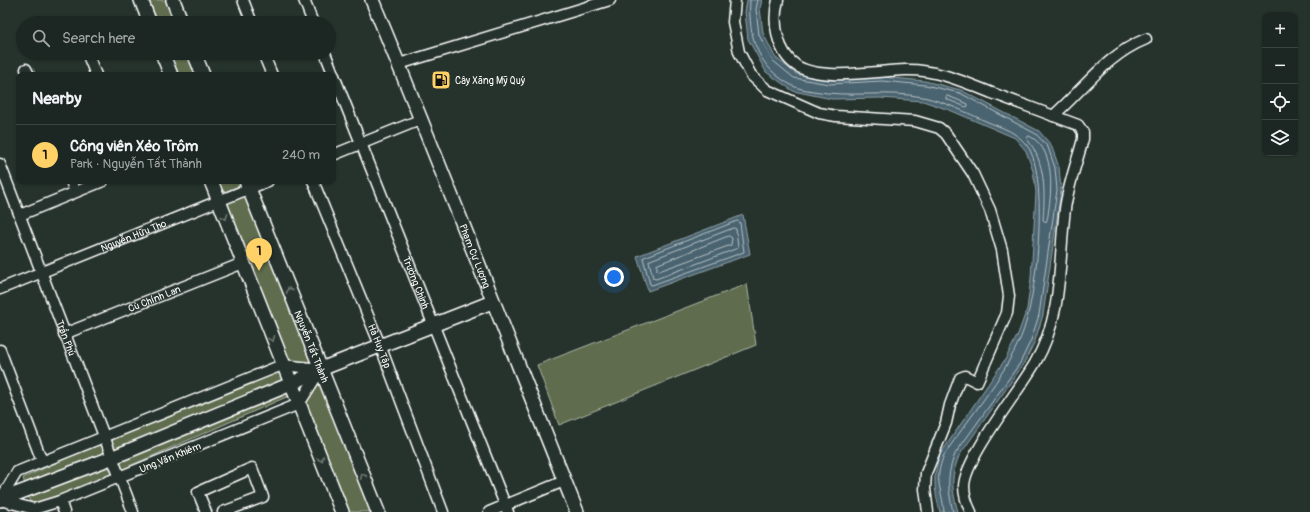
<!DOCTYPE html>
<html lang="en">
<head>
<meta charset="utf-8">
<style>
	body { margin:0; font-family:Pangolin,sans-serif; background:#252e2a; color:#f1f3f6 }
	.controls { position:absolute; right:12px; top:12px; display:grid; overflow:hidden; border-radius:8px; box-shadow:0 1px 3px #0004 }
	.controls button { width:36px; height:36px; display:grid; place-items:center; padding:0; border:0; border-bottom:1px solid #3a4340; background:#1c2622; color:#f1f3f6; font:20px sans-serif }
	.you { position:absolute; left:614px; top:277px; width:14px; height:14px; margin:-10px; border:3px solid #fff; border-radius:50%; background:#1a73e8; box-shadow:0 0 0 6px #1a73e833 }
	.badge { display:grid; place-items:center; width:26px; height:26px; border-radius:50%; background:#ffd166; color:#111; font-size:13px; font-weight:700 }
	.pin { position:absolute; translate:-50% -33px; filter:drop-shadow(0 1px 2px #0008) }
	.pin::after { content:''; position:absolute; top:21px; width:14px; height:12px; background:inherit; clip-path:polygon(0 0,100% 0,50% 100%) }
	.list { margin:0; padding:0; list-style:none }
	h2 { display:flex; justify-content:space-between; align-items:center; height:52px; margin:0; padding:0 16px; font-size:17px }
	h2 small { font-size:13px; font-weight:400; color:#a0a5a5 }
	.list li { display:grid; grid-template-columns:26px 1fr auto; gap:12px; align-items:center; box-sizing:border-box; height:60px; padding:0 16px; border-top:1px solid #3a4340 }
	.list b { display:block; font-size:15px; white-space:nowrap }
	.list p { margin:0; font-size:13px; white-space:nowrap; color:#a0a5a5 }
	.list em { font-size:13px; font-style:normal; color:#a0a5a5 }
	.icon { flex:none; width:22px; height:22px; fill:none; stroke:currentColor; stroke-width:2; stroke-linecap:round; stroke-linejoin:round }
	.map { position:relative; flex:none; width:1310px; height:512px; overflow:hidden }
	.search { position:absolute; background:#1c2622; box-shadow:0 1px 3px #0004; left:16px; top:16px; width:320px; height:44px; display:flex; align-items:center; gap:10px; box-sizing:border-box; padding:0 14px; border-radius:22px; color:#a0a5a5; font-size:15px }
	.panel { position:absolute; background:#1c2622; box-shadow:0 1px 3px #0004; left:16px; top:72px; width:320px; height:112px; border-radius:8px }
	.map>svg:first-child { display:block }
	.green { fill:#5e6c4e; stroke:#aeb6a6 }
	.water { fill:#4a646f; stroke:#92a2a9 }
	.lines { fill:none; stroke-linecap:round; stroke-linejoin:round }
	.shore { stroke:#b7c1c5; stroke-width:1 }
	.street-casing { stroke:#fff; stroke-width:13 }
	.secondary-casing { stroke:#fff; stroke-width:16 }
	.street { stroke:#26332d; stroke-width:10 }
	.secondary { stroke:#26332d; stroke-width:13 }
	.oneway { stroke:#727a76 }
	.labels { text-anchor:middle; stroke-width:4; stroke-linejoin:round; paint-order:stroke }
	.poi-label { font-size:10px; fill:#fff; stroke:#26332d; text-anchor:start }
	.street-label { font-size:10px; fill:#fff; stroke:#26332d }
</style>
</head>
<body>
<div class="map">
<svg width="1310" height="512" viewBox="0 0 1310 512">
	<rect width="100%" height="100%" fill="#26332d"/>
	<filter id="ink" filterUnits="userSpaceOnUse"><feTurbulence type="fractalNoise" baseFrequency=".025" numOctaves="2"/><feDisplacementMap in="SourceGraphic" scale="8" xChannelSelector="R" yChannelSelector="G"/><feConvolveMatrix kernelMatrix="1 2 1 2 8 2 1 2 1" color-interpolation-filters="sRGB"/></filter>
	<g filter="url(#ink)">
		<!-- green -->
		<path class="green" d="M134,0H167L177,23H143Z
			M155,53H189L197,75H164Z
			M206,181H240L372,512H338L291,395L32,509L23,478L278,361Z
			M747,284L756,345L559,425L537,365Z"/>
		<!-- water -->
		<path class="water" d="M747,0H762L760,8L763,33L775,57L796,74L829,80L882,77L925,81L961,90L1039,131L1051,145L1059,167L1061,190L1043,315L1035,341L1023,365L959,456C950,479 952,489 958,512H940C934,488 932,476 941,453L1006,358L1018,334L1027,309L1031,278L1036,192L1033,171L1026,151L1015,138L952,111L923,101L880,98L832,99L793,91L766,72L748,39L745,12Z
			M743,215L750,254L648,291L637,256Z"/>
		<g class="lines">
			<!-- shore -->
			<path class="shore" d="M750,0C748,38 758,68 793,86C799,89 807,90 813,91C850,98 887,90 923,97C946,102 967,113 988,122C997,126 1008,129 1016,135C1021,138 1027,145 1030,150C1048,185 1037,300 1021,337C1003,379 970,416 944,455C933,483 942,486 944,512
				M758,0L756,9L759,35L772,60L794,78L829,84L882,81L925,85L960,93L1036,134L1048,147L1055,168L1057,190L1039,315L1031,340L1020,363L955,454C946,477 948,488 953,512
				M948,96L968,104V106L966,107L946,99V97Z
				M1029,136C1054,147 1052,186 1049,208C1048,213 1048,219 1046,222L1043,220C1045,192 1046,162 1027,139Z
				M738,221L740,223L744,252L652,285L650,284L643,258Z
				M734,228L736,229L738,248L656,279L653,278L649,261Z
				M729,236L732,238L731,245L659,271L657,270V265Z"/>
			<!-- street casing -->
			<g class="street-casing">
				<g id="street">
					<path d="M243,0L252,23"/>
					<path d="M304,0L313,23"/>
					<path d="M735,0L733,22L739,52L751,75L767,90L819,113L836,116L915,121L939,128L946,134L973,174L990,210L1002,250L1009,296L1007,313L977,382L965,376L960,378L950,405L946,423L926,473L925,489L928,512"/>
					<path d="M778,0C772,22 777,53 797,66C822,81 876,71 905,70C936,69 964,82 992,93C1021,104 1049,114 1078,125L1083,132V139C1077,162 1068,186 1065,209C1058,264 1064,313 1035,363C1019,391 965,458 964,486C964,495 967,504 971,512"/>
					<path d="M87,53L96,75"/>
					<path d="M263,53L272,75"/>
					<path id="s1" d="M325,53L508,512"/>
					<path d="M399,64L610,0"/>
					<path d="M26,69L29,75"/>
					<path d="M1053,116C1084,89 1106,55 1146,39"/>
					<path d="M333,155L422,119"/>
					<path id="s2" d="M0,164L133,512"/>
					<path d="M71,181L75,192"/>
					<path id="s3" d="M313,181L380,345L443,512"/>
					<path d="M20,215L103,181"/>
					<path id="s4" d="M0,289L268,181"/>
					<path id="s5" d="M64,334L243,263"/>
					<path d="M0,350L42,461"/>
					<path d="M282,365L321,369L299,404L60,501L34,509L0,500L17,472Z"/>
					<path d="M60,501L64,512"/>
					<path d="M206,512L198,492L252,468L263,497L223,512"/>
					<path d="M489,512L564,481"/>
				</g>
			</g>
			<!-- secondary casing -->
			<g class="secondary-casing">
				<g id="secondary">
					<path d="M141,0L150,23"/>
					<path d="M173,0L182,23"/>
					<path id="s6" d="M372,0C443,170 508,341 577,512"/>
					<path d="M162,53L171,75"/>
					<path d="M194,53L203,75"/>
					<path d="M211,181L342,512"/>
					<path id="s7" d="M246,181L378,512"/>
					<path d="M0,500L111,458L291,384L321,369L492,302"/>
				</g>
			</g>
			<!-- street -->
			<use href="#street" class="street"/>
			<!-- secondary -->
			<use href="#secondary" class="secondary"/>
		</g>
		<!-- one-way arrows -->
		<defs><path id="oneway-chevron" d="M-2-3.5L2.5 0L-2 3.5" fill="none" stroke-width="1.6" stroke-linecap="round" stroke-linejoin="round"/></defs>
		<g class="oneway">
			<use href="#oneway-chevron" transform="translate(225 217) rotate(69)"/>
			<use href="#oneway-chevron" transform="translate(289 290) rotate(-112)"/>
			<use href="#oneway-chevron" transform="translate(272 339) rotate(69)"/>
			<use href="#oneway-chevron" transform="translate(321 459) rotate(68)"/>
			<use href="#oneway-chevron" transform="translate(363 476) rotate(-112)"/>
		</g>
	</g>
	<!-- icons -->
	<defs>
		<g id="fuel-square" transform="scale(1)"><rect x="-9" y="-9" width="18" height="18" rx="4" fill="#ffd166" stroke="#26332d"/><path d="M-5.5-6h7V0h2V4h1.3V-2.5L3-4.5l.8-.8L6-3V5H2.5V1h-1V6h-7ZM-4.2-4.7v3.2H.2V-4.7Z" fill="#111"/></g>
	</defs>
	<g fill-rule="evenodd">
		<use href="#fuel-square" x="441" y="80"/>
	</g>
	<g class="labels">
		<!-- poi labels -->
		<g class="poi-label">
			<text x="455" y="84">Cây Xăng Mỹ Quý</text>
		</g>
		<!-- street labels -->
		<g class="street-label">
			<text dy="4" stroke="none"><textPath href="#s4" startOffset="144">Nguyễn Hữu Thọ</textPath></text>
			<text dy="4" stroke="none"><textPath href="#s6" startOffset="276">Phạm Cự Lượng</textPath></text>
			<text dy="4" stroke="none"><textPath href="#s1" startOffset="247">Trường Chinh</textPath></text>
			<text dy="4" stroke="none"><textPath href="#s5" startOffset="97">Cù Chính Lan</textPath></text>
			<text dy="4" stroke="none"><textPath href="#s2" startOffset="186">Trần Phú</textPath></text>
			<text dy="4" stroke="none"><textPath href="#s3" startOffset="178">Hà Huy Tập</textPath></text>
			<text dy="4" stroke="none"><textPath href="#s7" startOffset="178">Nguyễn Tất Thành</textPath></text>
			<text transform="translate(170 457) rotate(-22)" y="4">Ung Văn Khiêm</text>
		</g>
	</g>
</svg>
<div class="controls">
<button>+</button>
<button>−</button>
<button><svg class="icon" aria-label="locate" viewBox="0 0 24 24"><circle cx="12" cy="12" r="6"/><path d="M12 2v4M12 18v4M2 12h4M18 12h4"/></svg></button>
<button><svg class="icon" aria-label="layers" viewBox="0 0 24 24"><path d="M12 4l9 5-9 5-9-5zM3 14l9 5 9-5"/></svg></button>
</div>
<div class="you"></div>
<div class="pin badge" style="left:259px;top:271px">1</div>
<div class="search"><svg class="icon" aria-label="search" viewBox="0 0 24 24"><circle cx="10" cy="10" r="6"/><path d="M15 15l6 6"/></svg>Search here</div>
<section class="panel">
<h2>Nearby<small></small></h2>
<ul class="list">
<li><span class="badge">1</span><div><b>Công viên Xẻo Trôm</b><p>Park · Nguyễn Tất Thành</p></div><em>240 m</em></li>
</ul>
</section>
</div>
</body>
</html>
